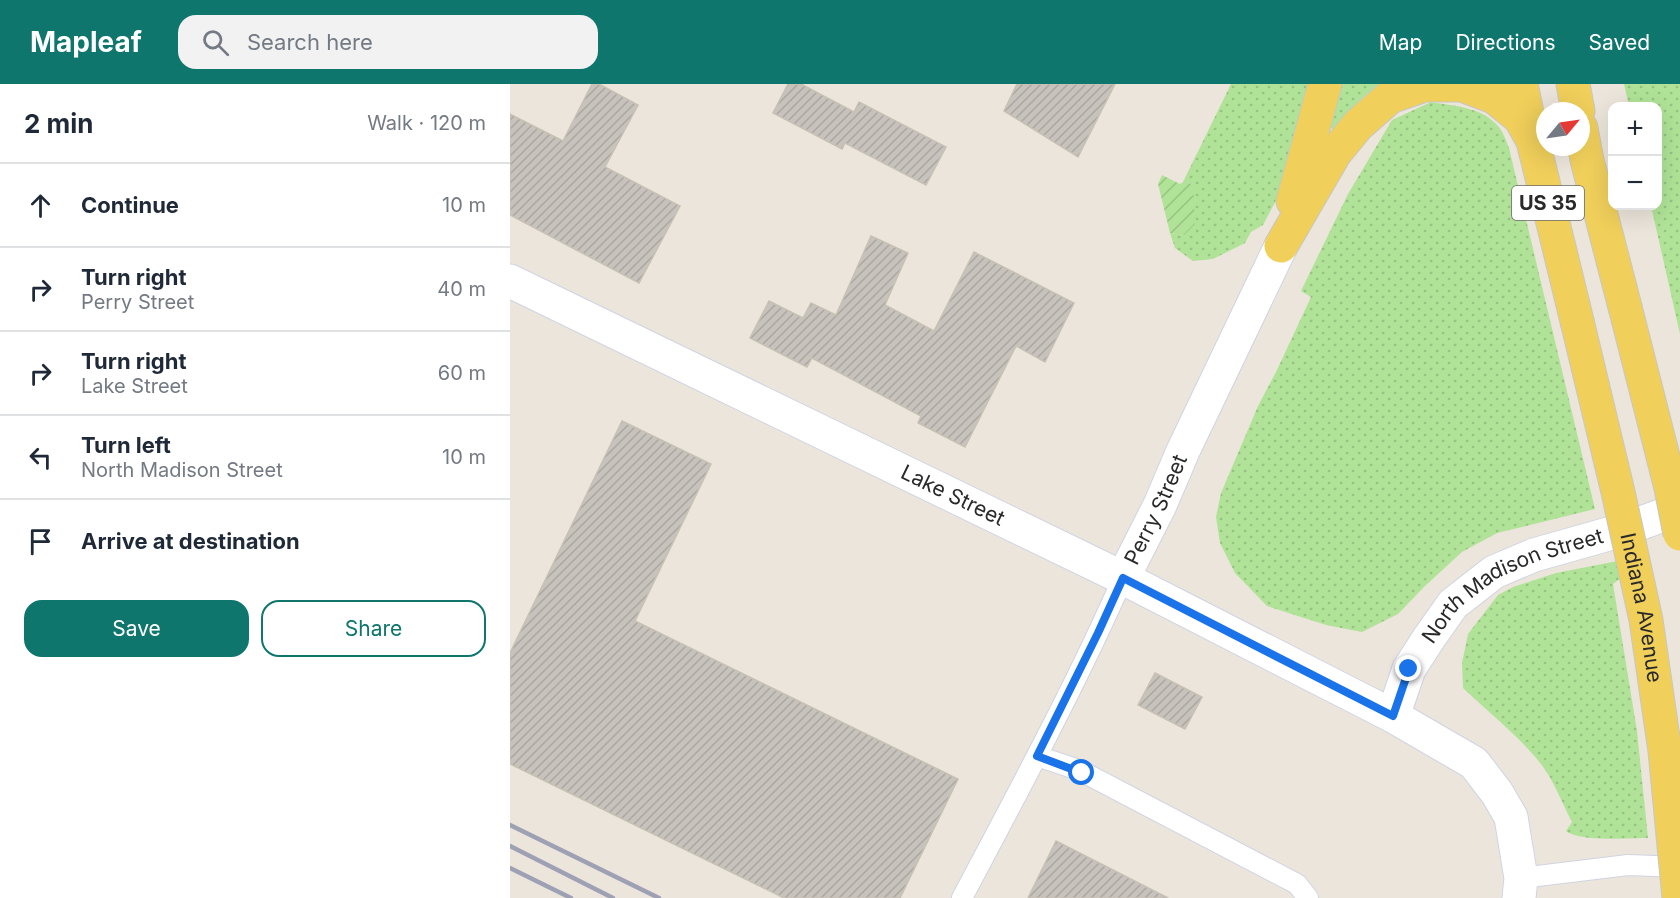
<!DOCTYPE html>
<html lang="en">
<head>
<meta charset="utf-8">
<style>
	body { margin:0; font-family:Inter,sans-serif; background:#f2f2f3; color:#1f2937 }
	.controls { position:absolute; right:18px; top:18px; display:grid; overflow:hidden; border-radius:12px; box-shadow:0 6px 24px #0002 }
	.controls button { width:54px; height:54px; display:grid; place-items:center; padding:0; border:0; border-bottom:2px solid #e0e1e3; background:#fff; color:#1f2937; font:30px sans-serif }
	.compass { position:absolute; left:1026px; top:18px; width:54px; height:54px; border-radius:50%; background:#fff; box-shadow:0 6px 24px #0002; rotate:61deg }
	.stop { position:absolute; width:18px; height:18px; margin:-14px; border:4px solid #1a73e8; border-radius:50%; background:#fff }
	.stop.end { background:#1a73e8; border-color:#fff; box-shadow:0 2px 6px #0008 }
	.list { margin:0; padding:0; list-style:none }
	h2 { display:flex; justify-content:space-between; align-items:center; height:78px; margin:0; padding:0 24px; font-size:26px }
	h2 small { font-size:20px; font-weight:400; color:#747a83 }
	.list li { display:grid; grid-template-columns:39px 1fr auto; gap:18px; align-items:center; box-sizing:border-box; height:84px; padding:0 24px; border-top:2px solid #e0e1e3 }
	.list b { display:block; font-size:22px; white-space:nowrap }
	.list p { margin:0; font-size:20px; white-space:nowrap; color:#747a83 }
	.list em { font-size:20px; font-style:normal; color:#747a83 }
	.actions { display:flex; gap:12px; padding:18px 24px }
	.actions a { flex:1; padding:14px 0; border:2px solid #0f766e; border-radius:18px; text-align:center; font-size:21px; color:#0f766e }
	.actions .main { background:#0f766e; color:#fff }
	.icon { flex:none; width:33px; height:33px; fill:none; stroke:currentColor; stroke-width:2; stroke-linecap:round; stroke-linejoin:round }
	.map { position:relative; flex:none; width:1170px; height:814px; overflow:hidden }
	header { display:flex; align-items:center; gap:36px; box-sizing:border-box; height:84px; padding:0 30px; background:#0f766e; color:#fff }
	header strong { font-size:28px }
	nav { display:flex; gap:33px; margin-inline-start:auto; font-size:21px }
	.search { width:420px; height:54px; background:#f2f2f3; display:flex; align-items:center; gap:15px; box-sizing:border-box; padding:0 21px; border-radius:18px; color:#747a83; font-size:22px }
	main { display:flex }
	aside { flex:1; background:#fff }
	.map>svg:first-child { display:block }
	.grass { fill:url(#grass-dots) }
	.garden { fill:url(#garden-furrows) }
	.building { fill:url(#building-hatch); stroke:#c7c1b5; stroke-width:1.5 }
	.lines { fill:none; stroke-linecap:round; stroke-linejoin:round }
	.service-casing { stroke:#d0d4e2; stroke-width:22 }
	.tertiary-casing { stroke:#d0d4e2; stroke-width:35 }
	.primary-casing { stroke:#c7c7c7; stroke-width:35 }
	.service { stroke:#fff; stroke-width:20 }
	.tertiary { stroke:#fff; stroke-width:33 }
	.primary { stroke:#f0cf5b; stroke-width:33 }
	.rail { stroke:#9ea1b4; stroke-width:4.5 }
	.primary-bridge-casing { stroke:#c7c7c7; stroke-width:35; stroke-linecap:butt }
	.primary-bridge { stroke:#f0cf5b; stroke-width:33 }
	.route { stroke:#1a73e8; stroke-width:8 }
	.labels { text-anchor:middle; stroke-width:6; stroke-linejoin:round; paint-order:stroke }
	.shield { fill:#fff; stroke:#696969; stroke-width:1.5 }
	.shield-label { font-size:20px; font-weight:bold; fill:#292929 }
	.street-label { font-size:21px; fill:#292929; stroke:#fff }
</style>
</head>
<body>
<header>
<strong>Mapleaf</strong>
<div class="search"><svg class="icon" aria-label="search" viewBox="0 0 24 24"><circle cx="10" cy="10" r="6"/><path d="M15 15l6 6"/></svg>Search here</div>
<nav><a>Map</a><a>Directions</a><a>Saved</a></nav>
</header>
<main>
<aside>
<h2>2 min<small>Walk · 120 m</small></h2>
<ul class="list">
<li><svg class="icon" aria-label="ahead" viewBox="0 0 24 24"><path d="M12 20V5M6 11l6-6 6 6"/></svg><div><b>Continue</b></div><em>10 m</em></li>
<li><svg class="icon" aria-label="right" viewBox="0 0 24 24"><path d="M7 20v-9h11M14 6l5 5-5 5"/></svg><div><b>Turn right</b><p>Perry Street</p></div><em>40 m</em></li>
<li><svg class="icon" aria-label="right" viewBox="0 0 24 24"><path d="M7 20v-9h11M14 6l5 5-5 5"/></svg><div><b>Turn right</b><p>Lake Street</p></div><em>60 m</em></li>
<li><svg class="icon" aria-label="left" viewBox="0 0 24 24"><path d="M17 20v-9H6M10 6l-5 5 5 5"/></svg><div><b>Turn left</b><p>North Madison Street</p></div><em>10 m</em></li>
<li><svg class="icon" aria-label="arrive" viewBox="0 0 24 24"><path d="M6 21V4h12l-3 4 3 4H6"/></svg><div><b>Arrive at destination</b></div></li>
</ul>
<div class="actions"><a class="main">Save</a><a>Share</a></div>
</aside>
<div class="map">
<svg width="1170" height="814" viewBox="0 0 1170 814">
	<defs>
		<pattern id="grass-dots" width="8" height="8" patternUnits="userSpaceOnUse" patternTransform="scale(1.5)"><rect width="8" height="8" fill="#b0e397"/><path d="M2 2h.1M6 6h.1" fill="none" stroke="#97c382" stroke-width="1.8" stroke-linecap="round"/></pattern>
		<pattern id="garden-furrows" width="10" height="10" patternUnits="userSpaceOnUse" patternTransform="scale(1.5)"><rect width="10" height="10" fill="#b0e397"/><path d="M-1 1l2-2M0 10L10 0M9 11l2-2" fill="none" stroke="#97c382"/></pattern>
		<pattern id="building-hatch" width="6" height="6" patternUnits="userSpaceOnUse" patternTransform="scale(1.5)"><rect width="6" height="6" fill="#c7c2bb"/><path d="M-1 1l2-2M0 6l6-6M5 7l2-2" fill="none" stroke="#aba7a1"/></pattern>
	</defs>
	<rect width="100%" height="100%" fill="#ece5db"/>
	<!-- grass -->
	<path class="grass" d="M721,0H800L770,109L753,141L741,148L735,159L703,175L683,177L665,164L660,149L674,151L683,100L673,98Z
		M829,0H869L851,15L826,43L822,45L819,42Z
		M1114,0H1170V250L1141,122H1148V22H1119Z
		M921,18C944,22 972,23 988,42C993,47 996,57 999,64L1085,425L987,449L952,468L915,502L888,530L852,548L816,541L757,522L725,489L710,459L706,433L711,409L748,322L766,288L801,213L791,207L838,110L882,36Z
		M1113,476L1116,490L1103,500L1127,647L1138,754C1119,754 1070,758 1056,747L1062,738C1052,719 1044,697 1031,680C1009,652 979,629 953,604L952,579L958,550L988,511L1003,503L1046,489Z"/>
	<!-- garden -->
	<path class="garden" d="M652,91L670,100L673,98L683,100L685,140L674,151L660,149L648,100Z"/>
	<!-- building -->
	<path class="building" d="M82,0H89L128,21L95,83L170,122L129,199L0,131V30L53,57Z
		M278,0H291L344,28L349,18L436,63L416,101L335,59L332,65L263,29Z
		M507,0H605L568,73L494,27Z
		M361,152L398,169L375,221L424,247L464,168L564,219L535,278L506,262L455,363L408,339L411,332L302,274L297,283L240,254L259,217L293,234L301,219L326,231Z
		M112,337L201,380L125,537L448,695L390,814H274L0,680V569Z
		M645,589L692,613L675,645L628,621Z
		M546,757L658,814H518Z"/>
	<g class="lines">
		<!-- service casing -->
		<g class="service-casing">
			<path id="service" d="M527,672L569,686L787,800L798,814
				M1011,794L1118,781L1170,783
				M452,814C508,708 565,603 613,494"/>
		</g>
		<!-- tertiary casing -->
		<g class="tertiary-casing">
			<g id="tertiary">
				<path id="s1" d="M0,197L613,494L883,632L964,679L987,709L1001,733L1011,794L1009,814"/>
				<path id="s2" d="M613,494L650,421L673,367L771,162"/>
				<path id="s3" d="M883,632L899,585L919,554L943,520L984,488L1024,471L1109,447L1170,425"/>
			</g>
		</g>
		<!-- primary casing -->
		<g class="primary-casing">
			<path id="primary" d="M1011,0L1023,57L1067,237
				M1063,0L1068,27
				M1071,44L1077,76L1115,223
				M783,117L815,0
				M771,162L825,69L848,41L880,13L915,1H952L984,13L1010,34L1023,57"/>
		</g>
		<!-- service -->
		<use href="#service" class="service"/>
		<!-- tertiary -->
		<use href="#tertiary" class="tertiary"/>
		<!-- primary -->
		<use href="#primary" class="primary"/>
		<!-- rail -->
		<path class="rail" d="M0,741L149,814
			M0,762L103,814
			M0,784L61,814"/>
		<!-- primary-bridge casing -->
		<g class="primary-bridge-casing">
			<g id="primary-bridge">
				<path d="M1115,223L1161,404L1170,450"/>
				<path id="s4" d="M1067,237L1108,408L1136,536L1155,667L1169,814"/>
			</g>
		</g>
		<!-- primary-bridge -->
		<use href="#primary-bridge" class="primary-bridge"/>
	</g>
	<g class="lines">
		<!-- route -->
		<path class="route" d="M572,689L527,672L588,549L613,494L883,632L899,585"/>
	</g>
	<g class="labels">
		<!-- shield labels -->
		<rect class="shield" x="1002" y="102" width="72" height="34" rx="4.5"/>
		<g class="shield-label">
			<text x="1038" y="126">US 35</text>
		</g>
		<!-- street labels -->
		<g class="street-label">
			<text dy="7" stroke="none"><textPath href="#s1" startOffset="492">Lake Street</textPath></text>
			<text dy="7" stroke="none"><textPath href="#s2" startOffset="76">Perry Street</textPath></text>
			<text dy="7" stroke="none"><textPath href="#s3" startOffset="189">North Madison Street</textPath></text>
			<text dy="7" stroke="none"><textPath href="#s4" startOffset="294">Indiana Avenue</textPath></text>
		</g>
	</g>
</svg>
<div class="controls">
<button>+</button>
<button>−</button>
</div>
<svg class="compass" viewBox="-18 -18 36 36"><path d="M0-13l5 13h-10z" fill="#e53935"/><path d="M0 13l5-13h-10z" fill="#747a83"/></svg>
<div class="stop" style="left:572px;top:689px"></div>
<div class="stop end" style="left:899px;top:585px"></div>
</div>
</main>
</body>
</html>
